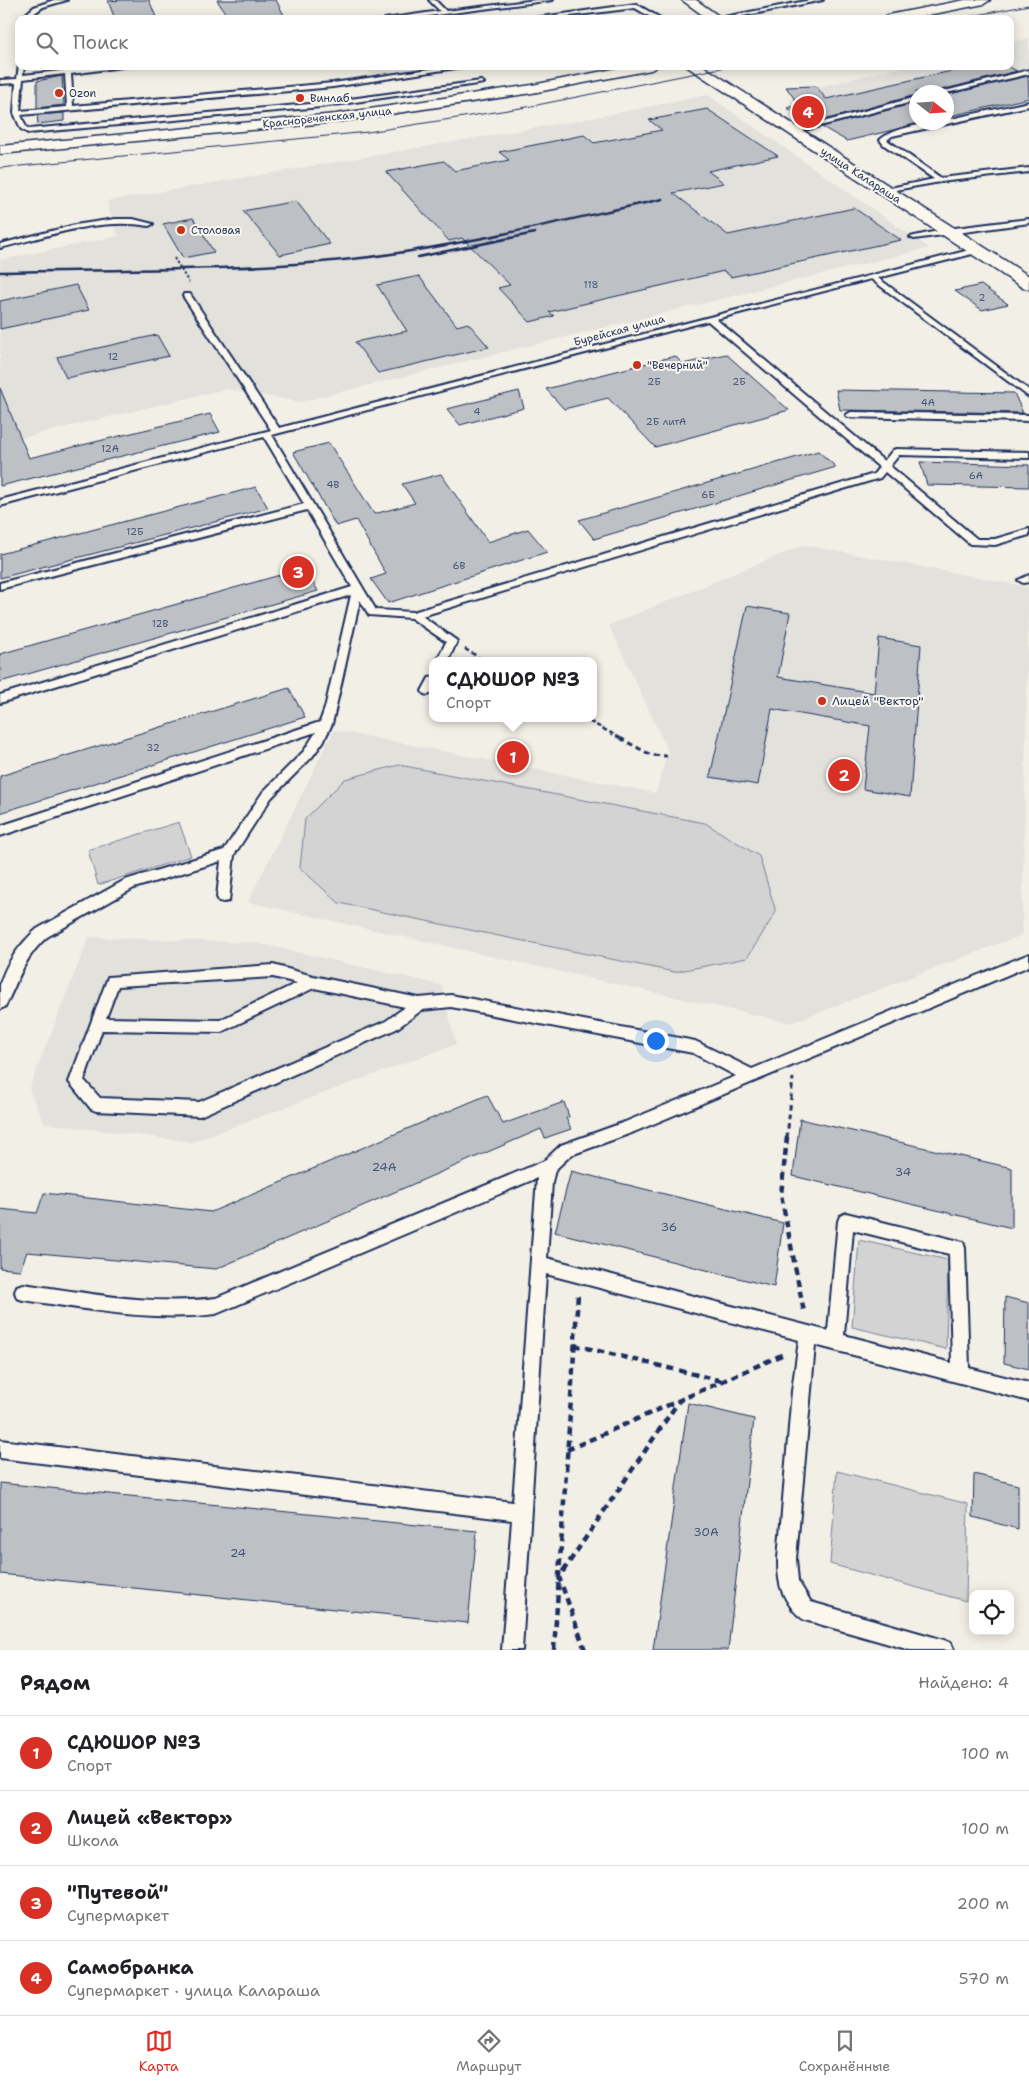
<!DOCTYPE html>
<html lang="ru">
<head>
<meta charset="utf-8">
<style>
	body { margin:0; font-family:"Shantell Sans",sans-serif; background:#f2f2f2; color:#202124 }
	.controls { position:absolute; right:15px; bottom:15px; display:grid; overflow:hidden; border-radius:10px; box-shadow:0 2px 12px #0003 }
	.controls button { width:45px; height:45px; display:grid; place-items:center; padding:0; border:0; border-bottom:1px solid #e0e0e0; background:#fff; color:#202124; font:25px sans-serif }
	.compass { position:absolute; left:909px; top:85px; width:45px; height:45px; border-radius:50%; background:#fff; box-shadow:0 2px 12px #0003; rotate:107deg }
	.you { position:absolute; left:655px; top:1040px; width:18px; height:18px; margin:-12px; border:4px solid #fff; border-radius:50%; background:#1a73e8; box-shadow:0 0 0 8px #1a73e833 }
	.badge { display:grid; place-items:center; width:32px; height:32px; border-radius:50%; background:#d93025; color:#fff; font-size:16px; font-weight:700 }
	.pin { position:absolute; translate:-50% -50%; border:2px solid #fff; box-shadow:0 1px 5px #0006 }
	.popup { position:absolute; left:429px; top:657px; width:168px; height:65px; box-sizing:border-box; display:grid; place-content:center; border-radius:10px; background:#fff; filter:drop-shadow(0 1px 4px #0005); font-size:16px; white-space:nowrap; color:#757577 }
	.popup b { font-size:19px; color:#202124 }
	.popup::after { content:''; position:absolute; left:50%; top:100%; margin-left:-10px; border:10px solid transparent; border-top-color:#fff }
	.list { margin:0; padding:0; list-style:none }
	h2 { display:flex; justify-content:space-between; align-items:center; height:65px; margin:0; padding:0 20px; font-size:21px }
	h2 small { font-size:16px; font-weight:400; color:#757577 }
	.list li { display:grid; grid-template-columns:32px 1fr auto; gap:15px; align-items:center; box-sizing:border-box; height:75px; padding:0 20px; border-top:1px solid #e0e0e0 }
	.list b { display:block; font-size:19px; white-space:nowrap }
	.list p { margin:0; font-size:16px; white-space:nowrap; color:#757577 }
	.list em { font-size:16px; font-style:normal; color:#757577 }
	.icon { flex:none; width:28px; height:28px; fill:none; stroke:currentColor; stroke-width:2; stroke-linecap:round; stroke-linejoin:round }
	.map { position:relative; flex:none; width:1029px; height:1650px; overflow:hidden }
	.search { position:absolute; background:#fff; box-shadow:0 2px 12px #0003; left:15px; right:15px; top:15px; height:55px; display:flex; align-items:center; gap:12px; box-sizing:border-box; padding:0 18px; border-radius:10px; color:#757577; font-size:19px }
	.sheet { height:365px; background:#fff }
	nav { display:flex; justify-content:space-around; align-items:center; box-sizing:border-box; height:70px; border-top:1px solid #e0e0e0; background:#fff; font-size:14px; color:#757577 }
	nav a { display:grid; justify-items:center; gap:2px }
	nav .on { color:#d93025 }
	.map>svg:first-child { display:block }
	.built { fill:#e2e1dc }
	.green { fill:#d2d3d2; stroke:#768198 }
	.building { fill:#bdc0c4; stroke:#1b2f5e }
	.lines { fill:none; stroke-linecap:round; stroke-linejoin:round }
	.lane-casing { stroke:#1b2f5e; stroke-width:4 }
	.secondary-casing { stroke:#1b2f5e; stroke-width:3 }
	.primary-casing { stroke:#1b2f5e; stroke-width:3 }
	.path-far3 { stroke:#1b2f5e; stroke-width:2; stroke-dasharray:2.5 2; stroke-linecap:butt }
	.path-far2 { stroke:#1b2f5e; stroke-width:2.5; stroke-dasharray:4.5 3; stroke-linecap:butt }
	.path-far1 { stroke:#1b2f5e; stroke-width:3; stroke-dasharray:5.5 4; stroke-linecap:butt }
	.path { stroke:#1b2f5e; stroke-width:4.5; stroke-dasharray:7 5; stroke-linecap:butt }
	.lane { fill:#fbf7ec; fill-rule:evenodd }
	.secondary { fill:#fbf7ec; fill-rule:evenodd }
	.primary { fill:#fbf7ec; fill-rule:evenodd }
	.tram { stroke:#1b2f5e; stroke-width:1 }
	.rail { stroke:#1b2f5e; stroke-width:2.5 }
	.poi-dot { fill:#c8321e; stroke:#fbf7ec; stroke-width:2 }
	.labels { text-anchor:middle; stroke-width:4; stroke-linejoin:round; paint-order:stroke }
	.number-label { font-size:10px; fill:#445378 }
	.far-poi-label { font-size:11px; fill:#1b2f5e; stroke:#fbf7ec; text-anchor:start }
	.far-street-label { font-size:11px; fill:#1b2f5e; stroke:#fbf7ec }
	.poi-label { font-size:12px; fill:#1b2f5e; stroke:#fbf7ec; text-anchor:start }
	.near-number-label { font-size:12px; fill:#445378 }
</style>
</head>
<body>
<div class="map">
<svg width="1029" height="1650" viewBox="0 0 1029 1650">
	<rect width="100%" height="100%" fill="#f2efe6"/>
	<filter id="ink" filterUnits="userSpaceOnUse"><feTurbulence type="fractalNoise" baseFrequency=".02" numOctaves="2"/><feDisplacementMap in="SourceGraphic" scale="10" xChannelSelector="R" yChannelSelector="G"/><feConvolveMatrix kernelMatrix="1 2 1 2 8 2 1 2 1" color-interpolation-filters="sRGB"/></filter>
	<g filter="url(#ink)">
		<!-- built -->
		<path class="built" d="M1029,38V70L937,92H916V98L845,115L800,91L907,66H1010V43Z
			M364,66H437L375,78Z
			M708,95L929,248L300,402L226,389L0,443V260L119,236L112,221L107,201L576,121Z
			M804,545L1029,587L1022,935L791,1023L248,902L334,730L656,793L668,751L609,625Z
			M89,937L257,943L441,985L456,1044L192,1142L44,1123L29,1089Z"/>
		<!-- green -->
		<path class="green" d="M399,765L705,823L759,856L776,912L747,958L674,972L339,903L300,868L305,819L345,779Z
			M179,822L191,856L98,885L88,850Z
			M859,1240L948,1260L946,1349L852,1327Z
			M837,1471L968,1504L966,1601L830,1564Z"/>
		<!-- building -->
		<path class="building" d="M122,0H149L156,17L115,19L108,1Z
			M217,0H276L286,19H229Z
			M974,66H1007L1017,71L941,90L939,92H916V95L813,123L787,108L799,105L786,87L816,86L826,99Z
			M62,76L64,105L37,108V81Z
			M1028,76L1029,98L946,117V95Z
			M916,103V122H922L893,130L847,141L822,127Z
			M707,109L778,156L708,171L724,183L673,193L728,235L854,208L901,240L731,277L724,271L549,312L554,316L530,322L498,288L510,285L462,238L449,241L386,172L444,161L455,171L509,160L499,152L584,135L594,143L662,130L649,120Z
			M64,113V121L38,124L37,115Z
			M296,201L330,244L280,255L243,211Z
			M193,218L214,252L183,258L163,224Z
			M419,276L457,326L468,323L489,347L378,373L355,342L407,331L377,285Z
			M76,285L89,310L0,329V301Z
			M981,285L1008,304L982,310L955,291Z
			M157,335L169,356L66,378L57,357Z
			M726,354L789,410L655,447L608,398L564,409L546,389L675,356L683,364Z
			M0,388L29,458L210,414L220,432L0,486Z
			M836,390L1014,393L1023,413L840,410Z
			M519,391L524,408L460,425L447,409Z
			M329,443L374,514L415,503L402,484L441,474L488,542L528,529L547,552L388,603L371,579L386,574L356,520L336,526L293,452Z
			M818,451L836,467L594,539L579,520Z
			M920,462L1029,465V487L927,485Z
			M256,487L268,508L0,578V554Z
			M305,568L318,591L0,682V654Z
			M747,606L790,613L778,677L874,693L879,638L921,645L910,797L863,789L870,726L772,709L758,785L710,777Z
			M289,688L305,717L0,813V776Z
			M487,1095L503,1124L564,1102L569,1117L566,1118L571,1129L545,1138L541,1129L216,1269L27,1252L20,1270L0,1268V1209L37,1213L44,1193L211,1212Z
			M800,1119L1012,1168V1228L793,1176Z
			M571,1171L783,1223L774,1287L555,1232Z
			M1005,1297L1029,1303V1369L1004,1363Z
			M688,1403L754,1419L728,1650H653Z
			M974,1474L1018,1485V1529L973,1517Z
			M0,1483L477,1531L468,1623L0,1574Z"/>
		<g class="lines">
			<!-- lane casing -->
			<g class="lane-casing">
				<path id="lane" d="M54,0H67L43,7L26,19H20L34,7Z
					M429,0H435L446,11L536,0H553L405,19H385L440,11Z
					M811,0H823L728,19H714Z
					M636,4L662,19H654L635,8L546,19H527Z
					M19,65L24,66L23,75L106,66H129L71,74L73,106L333,83L451,66H469L333,87L21,115L26,127L29,129L321,103L481,81L484,83L321,107L28,133L21,129L14,113L16,83L0,84V80L17,79ZM65,74L67,107L20,111L23,79Z
					M1029,70V74L946,93L941,92Z
					M916,97V101L793,133L790,131Z
					M1029,102V106L892,136L887,140L941,178L1029,168V172L940,182L884,192L880,190L934,179L884,145L880,140C892,128 930,122 946,122V120Z
					M115,219H133L153,224L149,226C98,217 49,236 0,248V244L75,225Z
					M1029,219V223L914,239L910,237L947,229Z
					M977,248H980V252L878,278L1029,390V397L871,279L716,319L884,461L893,450L896,449L1029,452V458L899,455L890,466L977,539H995L1029,529V535L995,545L970,544L885,472L880,478L422,616L457,641L448,661H437L446,642L411,618L369,615L360,600L332,724L323,742L312,757L271,798L234,855L229,901L224,902L219,901L217,897L221,861L134,888L47,937C24,957 18,981 5,1007L0,1009C0,1001 0,992 0,985C5,964 21,943 37,929L125,880L224,850L263,792L304,751L316,732L0,836V826L320,722L325,708L351,595L0,703V695L352,587L307,510L0,589V583L304,504L264,437L0,506V500L271,430L183,296L184,294H190L279,428ZM708,321L879,467L874,474L413,612L376,610L272,435Z
					M851,412L1029,415V421L848,417L846,415Z
					M1029,575V582L1023,583L1018,580Z
					M433,677V692L428,695L424,694L422,691L429,678Z
					M1029,954V966L634,1132L571,1155L555,1170L552,1182L547,1258L828,1331L838,1221L840,1216L846,1213L963,1242L965,1248L969,1368L1029,1383V1401L815,1345L796,1559L798,1581L811,1602L944,1640L951,1643L954,1650H910L805,1620C794,1615 782,1595 780,1584C778,1576 778,1567 778,1559L792,1391L799,1340L546,1274L522,1650H502L512,1520L0,1458V1440L513,1502L537,1178L216,1314C151,1322 88,1309 23,1300L17,1298L15,1292L17,1286L23,1284C88,1293 151,1306 216,1298L544,1161L561,1145L625,1122L736,1076L693,1053L451,1007L422,1010L396,1029L200,1116L96,1111L91,1109L69,1082L108,977L273,965L313,976L419,998L451,995L695,1041L752,1069ZM273,977L297,983L220,1020L106,1018L118,986ZM314,988L405,1007L386,1021L199,1102L100,1098L84,1080L102,1030L221,1032ZM853,1230L949,1254L952,1363L844,1335Z"/>
			</g>
			<!-- secondary casing -->
			<g class="secondary-casing">
				<path id="secondary" d="M682,0H696L723,19H708Z
					M686,66H703L1029,276V289L1023,288Z"/>
			</g>
			<!-- primary casing -->
			<g class="primary-casing">
				<path id="primary" d="M965,0H990L984,4L908,19H882L888,15Z
					M629,66H658L651,70L532,93L336,122L0,154V146L336,114L532,85Z"/>
			</g>
			<!-- path-far3 -->
			<path class="path-far3" d="M174,258L189,283"/>
			<!-- path-far2 -->
			<path class="path-far2" d="M465,649L485,661
				M583,718L622,739"/>
			<!-- path-far1 -->
			<path class="path-far1" d="M620,738L651,755L667,756
				M787,1138L793,1078"/>
			<!-- path -->
			<path class="path" d="M787,1137L781,1195L804,1312
				M574,1345L722,1381
				M567,1450L784,1354
				M554,1650L578,1294
				M585,1650L559,1577L679,1401"/>
			<!-- lane -->
			<use href="#lane" class="lane"/>
			<!-- secondary -->
			<use href="#secondary" class="secondary"/>
			<!-- primary -->
			<use href="#primary" class="primary"/>
			<!-- tram -->
			<path class="tram" d="M957,19L1029,5
				M0,168L368,132L527,107L731,66"/>
			<!-- rail -->
			<path class="rail" d="M418,257L535,233
				M0,272C123,269 247,272 370,257C469,244 566,220 663,199"/>
		</g>
	</g>
	<!-- markers -->
	<g class="poi-dot">
		<circle cx="59" cy="93" r="5"/>
		<circle cx="300" cy="98" r="5"/>
		<circle cx="181" cy="230" r="5"/>
		<circle cx="637" cy="365" r="5"/>
		<circle cx="822" cy="701" r="5"/>
	</g>
	<g class="labels">
		<!-- number labels -->
		<g class="number-label">
			<text x="591" y="288">118</text>
			<text x="982" y="301">2</text>
			<text x="113" y="360">12</text>
			<text x="654" y="385">2Б</text>
			<text x="739" y="385">2Б</text>
			<text x="928" y="406">4А</text>
			<text x="477" y="415">4</text>
			<text x="666" y="425">2Б литА</text>
			<text x="110" y="452">12А</text>
			<text x="976" y="479">6А</text>
			<text x="333" y="488">4В</text>
			<text x="708" y="498">6Б</text>
			<text x="135" y="535">12Б</text>
			<text x="459" y="569">6В</text>
			<text x="160" y="627">12В</text>
			<text x="153" y="751">32</text>
		</g>
		<!-- far-poi labels -->
		<g class="far-poi-label">
			<text x="69" y="97">Ozon</text>
			<text x="310" y="102">Винлаб</text>
			<text x="191" y="234">Столовая</text>
			<text x="647" y="369">"Вечерний"</text>
		</g>
		<!-- far-street labels -->
		<g class="far-street-label">
			<text transform="translate(327 117) rotate(-6)" y="4">Краснореченская улица</text>
			<text transform="translate(861 175) rotate(33)" y="4">улица Калараша</text>
			<text transform="translate(619 330) rotate(-15)" y="4">Бурейская улица</text>
		</g>
		<!-- poi labels -->
		<g class="poi-label">
			<text x="832" y="705">Лицей "Вектор"</text>
		</g>
		<!-- near-number labels -->
		<g class="near-number-label">
			<text x="384" y="1171">24А</text>
			<text x="903" y="1176">34</text>
			<text x="669" y="1231">36</text>
			<text x="706" y="1536">30А</text>
			<text x="238" y="1557">24</text>
		</g>
	</g>
</svg>
<div class="controls">
<button><svg class="icon" aria-label="locate" viewBox="0 0 24 24"><circle cx="12" cy="12" r="6"/><path d="M12 2v4M12 18v4M2 12h4M18 12h4"/></svg></button>
</div>
<svg class="compass" viewBox="-18 -18 36 36"><path d="M0-13l5 13h-10z" fill="#e53935"/><path d="M0 13l5-13h-10z" fill="#757577"/></svg>
<div class="you"></div>
<div class="pin badge" style="left:513px;top:757px">1</div>
<div class="popup"><b>СДЮШОР №3</b>Спорт</div>
<div class="pin badge" style="left:844px;top:775px">2</div>
<div class="pin badge" style="left:298px;top:572px">3</div>
<div class="pin badge" style="left:808px;top:112px">4</div>
<div class="search"><svg class="icon" aria-label="search" viewBox="0 0 24 24"><circle cx="10" cy="10" r="6"/><path d="M15 15l6 6"/></svg>Поиск</div>
</div>
<section class="sheet">
<h2>Рядом<small>Найдено: 4</small></h2>
<ul class="list">
<li><span class="badge">1</span><div><b>СДЮШОР №3</b><p>Спорт</p></div><em>100 m</em></li>
<li><span class="badge">2</span><div><b>Лицей «Вектор»</b><p>Школа</p></div><em>100 m</em></li>
<li><span class="badge">3</span><div><b>&quot;Путевой&quot;</b><p>Супермаркет</p></div><em>200 m</em></li>
<li><span class="badge">4</span><div><b>Самобранка</b><p>Супермаркет · улица Калараша</p></div><em>570 m</em></li>
</ul>
</section>
<nav>
<a class="on"><svg class="icon" aria-label="map" viewBox="0 0 24 24"><path d="M3 6l6-2 6 2 6-2v14l-6 2-6-2-6 2zM9 4v14M15 6v14"/></svg>Карта</a>
<a><svg class="icon" aria-label="directions" viewBox="0 0 24 24"><path d="M12 3l9 9-9 9-9-9zM9 14v-3h6M13 9l2 2-2 2"/></svg>Маршрут</a>
<a><svg class="icon" aria-label="saved" viewBox="0 0 24 24"><path d="M7 4h10v16l-5-4-5 4z"/></svg>Сохранённые</a>
</nav>
</body>
</html>
